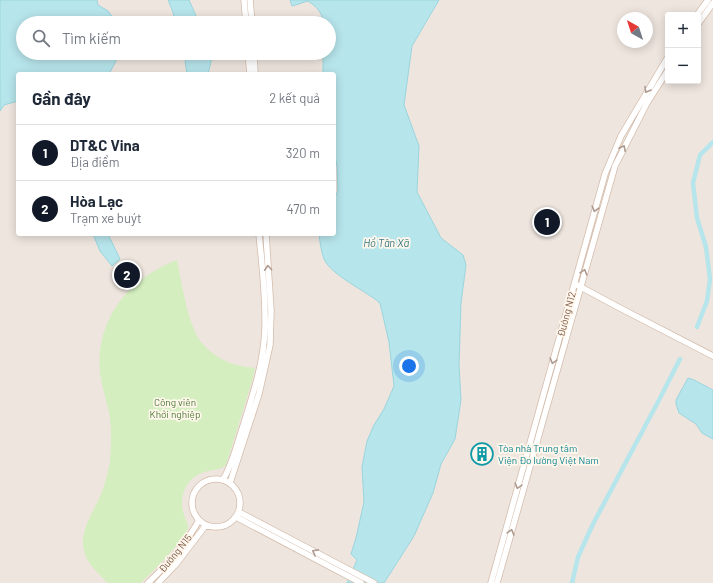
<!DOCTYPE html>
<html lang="vi">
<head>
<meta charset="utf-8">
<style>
	body { margin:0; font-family:Barlow,sans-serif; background:#f6f6f7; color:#1f2937 }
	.controls { position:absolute; right:12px; top:12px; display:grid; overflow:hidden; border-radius:4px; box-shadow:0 2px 10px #0003 }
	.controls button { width:36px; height:36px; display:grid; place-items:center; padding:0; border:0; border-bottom:1px solid #e0e1e3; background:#fff; color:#1f2937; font:20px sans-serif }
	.compass { position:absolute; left:617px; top:12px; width:36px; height:36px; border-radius:50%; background:#fff; box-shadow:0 2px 10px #0003; rotate:321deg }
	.you { position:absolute; left:409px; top:366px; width:14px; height:14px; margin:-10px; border:3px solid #fff; border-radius:50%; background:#1a73e8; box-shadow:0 0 0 6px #1a73e833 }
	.badge { display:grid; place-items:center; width:26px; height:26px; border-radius:50%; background:#111827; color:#fff; font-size:13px; font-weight:700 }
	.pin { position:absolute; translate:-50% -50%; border:2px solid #fff; box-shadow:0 1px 4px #0006 }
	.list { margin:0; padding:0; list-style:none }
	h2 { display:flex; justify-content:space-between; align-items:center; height:52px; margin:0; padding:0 16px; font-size:17px }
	h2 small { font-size:13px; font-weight:400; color:#747a83 }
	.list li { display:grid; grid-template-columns:26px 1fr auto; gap:12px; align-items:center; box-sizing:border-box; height:56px; padding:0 16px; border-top:1px solid #e0e1e3 }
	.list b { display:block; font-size:15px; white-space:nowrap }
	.list p { margin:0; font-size:13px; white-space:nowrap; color:#747a83 }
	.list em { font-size:13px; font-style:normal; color:#747a83 }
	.icon { flex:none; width:22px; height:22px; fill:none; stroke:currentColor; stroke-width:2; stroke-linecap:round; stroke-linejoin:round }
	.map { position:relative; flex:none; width:713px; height:583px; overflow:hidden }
	.search { position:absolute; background:#fff; box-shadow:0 2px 10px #0003; left:16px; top:16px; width:320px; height:44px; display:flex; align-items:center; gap:10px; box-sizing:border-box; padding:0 14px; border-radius:22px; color:#747a83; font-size:15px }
	.panel { position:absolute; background:#fff; box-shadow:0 2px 10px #0003; left:16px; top:72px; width:320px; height:164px; border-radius:4px }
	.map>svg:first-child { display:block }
	.industrial { fill:#eee5de; fill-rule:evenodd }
	.green { fill:#d4eec0 }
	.water { fill:#b6e5eb; stroke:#9bd5de }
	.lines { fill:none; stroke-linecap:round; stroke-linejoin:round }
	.canal { stroke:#b6e5eb; stroke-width:4.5 }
	.minor-casing { stroke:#d4bcab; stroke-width:7 }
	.minor { stroke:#fff; stroke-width:5.5 }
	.oneway { stroke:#af9a90 }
	.labels { text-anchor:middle; stroke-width:3.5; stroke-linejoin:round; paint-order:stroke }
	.street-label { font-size:10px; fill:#7a5746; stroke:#fff7ec }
	.park-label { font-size:10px; fill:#4f7b3a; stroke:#fff7ec }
	.culture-label { font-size:10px; fill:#0d838f; stroke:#fff7ec; text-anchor:start }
	.water-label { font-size:11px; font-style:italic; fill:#387781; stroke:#fff7ec }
</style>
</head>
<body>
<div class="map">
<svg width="713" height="583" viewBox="0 0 713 583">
	<rect width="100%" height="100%" fill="#fff3e4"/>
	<!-- industrial -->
	<path class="industrial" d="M0,0H713V583H0ZM668,15H698V81H668ZM623,18H647V42H623ZM23,23H329V53H23ZM18,74H334V234H18Z"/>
	<!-- green -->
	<path class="green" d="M177,260C182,283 187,323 201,342C208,351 220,359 230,363C238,366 247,367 255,368L252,381L226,465C217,473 203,467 190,481C182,490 180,503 184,515C185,519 188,523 188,527C186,539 150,574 141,583H108C100,575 89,565 85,555C77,532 94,512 102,492C105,482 109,471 110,460C111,444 112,428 109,412C106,399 102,387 100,374C95,319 128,279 177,260Z"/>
	<!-- water -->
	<path class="water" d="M0,0H97L98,5L108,11L117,23H23V53H117L116,61L109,74H18V101L4,105L0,111Z
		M168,0H189L197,18L201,23H175L173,12Z
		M290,0H439L412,46L404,105L419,146L417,192L441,238L463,255L466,265L461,303L459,365L461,400L455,439L441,464L433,493L414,536L384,583H347L357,560L351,554L356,538L364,502L362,467L367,441L374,425L384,409L394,386L389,342L380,303C366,291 331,275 324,259C321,251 320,242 319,234H334V199L338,191L337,166L334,152V74H323V53H329V23H323C323,13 316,6 308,1L292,6Z
		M184,53H213L208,74H187Z
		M93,234H108L120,259L112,266L100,251Z
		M688,378L694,380L713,390V439L702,433L696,424L679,413L676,404V400Z"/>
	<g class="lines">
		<!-- canal -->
		<path class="canal" d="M697,327L707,301L710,279L706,247L697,218L693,183L700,155L713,142
			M572,583L578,557L593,524L659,400L680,359"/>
		<!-- minor casing -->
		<g class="minor-casing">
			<path id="minor" d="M244,0L246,23
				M250,0L252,23
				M697,15L708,0
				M698,24L713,3
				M248,53L250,74
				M254,53L255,74
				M577,285L618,307L713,356
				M192 503a24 24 0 1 1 48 0a24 24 0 1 1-48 0Z
				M223,480C233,463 237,444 243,426C253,394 264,362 265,328C266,297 262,265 259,234
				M230,483L259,394L270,345L271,311L266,234
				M239,512L374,583
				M236,517L361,583
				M148,583C168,564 186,544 199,520
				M158,583L177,563L206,525
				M491,583L605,174L621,136L668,57
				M497,583L615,166L647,103L668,70"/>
		</g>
		<!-- minor -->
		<use href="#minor" class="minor"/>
	</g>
	<!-- one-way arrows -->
	<defs><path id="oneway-chevron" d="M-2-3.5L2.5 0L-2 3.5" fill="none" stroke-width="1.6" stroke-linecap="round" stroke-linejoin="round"/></defs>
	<g class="oneway">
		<use href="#oneway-chevron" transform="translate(647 90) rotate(121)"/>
		<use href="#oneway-chevron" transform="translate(623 148) rotate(-63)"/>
		<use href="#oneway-chevron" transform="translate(595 209) rotate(106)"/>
		<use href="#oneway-chevron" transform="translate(268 268) rotate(-94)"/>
		<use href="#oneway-chevron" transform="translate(584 272) rotate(-74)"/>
		<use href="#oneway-chevron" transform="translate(553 361) rotate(106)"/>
		<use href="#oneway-chevron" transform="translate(518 486) rotate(106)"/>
		<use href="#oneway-chevron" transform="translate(511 532) rotate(-74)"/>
		<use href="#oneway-chevron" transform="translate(315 552) rotate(-152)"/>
	</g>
	<!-- icons -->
	<defs>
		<g id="building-ring" transform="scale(1.15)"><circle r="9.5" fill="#fff7ec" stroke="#0f9aa8" stroke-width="1.5"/><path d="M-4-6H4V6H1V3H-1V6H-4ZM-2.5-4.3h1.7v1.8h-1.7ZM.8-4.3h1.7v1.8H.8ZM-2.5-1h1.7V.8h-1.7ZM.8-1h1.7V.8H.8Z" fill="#0f9aa8"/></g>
	</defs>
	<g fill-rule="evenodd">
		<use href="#building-ring" x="482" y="454"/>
	</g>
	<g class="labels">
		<!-- street labels -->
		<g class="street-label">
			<text transform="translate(566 314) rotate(-75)" y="4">Đường N12</text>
			<text transform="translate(175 553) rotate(-51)" y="4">Đường N15</text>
		</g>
		<!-- park labels -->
		<g class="park-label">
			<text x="175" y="406">Công viên<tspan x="175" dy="12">Khởi nghiệp</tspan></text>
		</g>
		<!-- culture labels -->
		<g class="culture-label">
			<text x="498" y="452">Tòa nhà Trung tâm<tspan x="498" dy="12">Viện Đo lường Việt Nam</tspan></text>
		</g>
		<!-- water labels -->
		<g class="water-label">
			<text x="386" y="247">Hồ Tân Xã</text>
		</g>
	</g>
</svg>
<div class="controls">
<button>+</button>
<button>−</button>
</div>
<svg class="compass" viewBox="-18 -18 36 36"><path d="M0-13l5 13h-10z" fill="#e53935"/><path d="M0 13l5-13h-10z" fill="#747a83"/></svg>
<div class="you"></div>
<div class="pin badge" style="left:547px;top:222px">1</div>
<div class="pin badge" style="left:127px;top:275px">2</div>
<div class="search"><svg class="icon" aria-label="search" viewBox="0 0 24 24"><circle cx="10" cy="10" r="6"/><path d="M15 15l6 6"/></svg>Tìm kiếm</div>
<section class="panel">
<h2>Gần đây<small>2 kết quả</small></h2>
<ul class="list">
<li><span class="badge">1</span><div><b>DT&amp;C Vina</b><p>Địa điểm</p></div><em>320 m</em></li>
<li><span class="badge">2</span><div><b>Hòa Lạc</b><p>Trạm xe buýt</p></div><em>470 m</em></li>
</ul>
</section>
</div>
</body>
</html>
